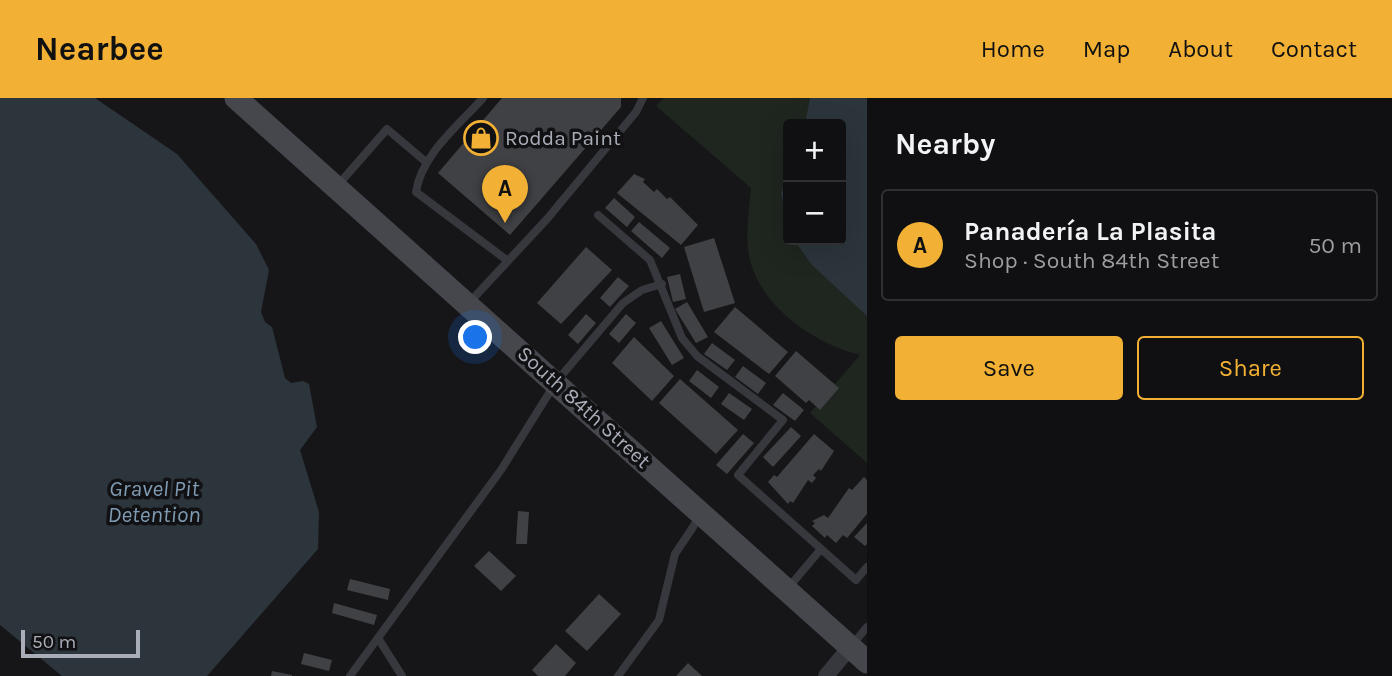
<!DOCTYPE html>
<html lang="en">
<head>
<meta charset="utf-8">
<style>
	body { margin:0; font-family:Karla,sans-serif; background:#19191b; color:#f1f3f6 }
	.controls { position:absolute; right:21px; top:21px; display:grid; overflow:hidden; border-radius:7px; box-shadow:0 7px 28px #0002 }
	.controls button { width:63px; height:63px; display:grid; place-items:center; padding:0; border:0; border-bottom:2px solid #303032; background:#101012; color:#f1f3f6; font:35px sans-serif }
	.scale { position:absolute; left:21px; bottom:18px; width:119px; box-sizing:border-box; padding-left:7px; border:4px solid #a8adb8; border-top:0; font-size:19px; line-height:24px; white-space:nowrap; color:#a8adb8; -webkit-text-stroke:5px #111113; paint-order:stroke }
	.you { position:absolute; left:476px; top:240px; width:24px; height:24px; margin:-18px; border:5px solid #fff; border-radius:50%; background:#1a73e8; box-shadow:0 0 0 10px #1a73e833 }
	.badge { display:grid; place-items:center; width:46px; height:46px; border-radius:50%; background:#f2b134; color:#111; font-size:23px; font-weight:700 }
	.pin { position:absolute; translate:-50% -58px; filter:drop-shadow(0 2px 4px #0008) }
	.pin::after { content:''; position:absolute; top:37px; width:24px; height:21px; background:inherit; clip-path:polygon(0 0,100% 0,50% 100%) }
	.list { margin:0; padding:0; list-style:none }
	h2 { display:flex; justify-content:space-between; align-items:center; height:91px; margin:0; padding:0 28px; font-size:30px }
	h2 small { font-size:23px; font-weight:400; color:#9c9d9f }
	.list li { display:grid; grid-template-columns:46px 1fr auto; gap:21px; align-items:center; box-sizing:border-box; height:112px; margin:0 14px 14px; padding:0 14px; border:2px solid #303032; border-radius:7px }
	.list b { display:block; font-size:26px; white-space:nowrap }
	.list p { margin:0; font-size:23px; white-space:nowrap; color:#9c9d9f }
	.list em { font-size:23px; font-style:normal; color:#9c9d9f }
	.actions { display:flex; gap:14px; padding:21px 28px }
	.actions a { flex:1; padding:16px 0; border:2px solid #f2b134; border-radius:7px; text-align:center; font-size:24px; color:#f2b134 }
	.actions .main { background:#f2b134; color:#111 }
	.map { position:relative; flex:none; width:867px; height:578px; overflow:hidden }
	header { display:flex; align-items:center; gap:42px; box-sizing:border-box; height:98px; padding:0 35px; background:#f2b134; color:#111 }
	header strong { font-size:33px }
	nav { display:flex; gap:38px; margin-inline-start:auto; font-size:24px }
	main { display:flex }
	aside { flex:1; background:#101012 }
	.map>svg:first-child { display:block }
	.green { fill:#1e261f; fill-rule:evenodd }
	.water { fill:#2c353c }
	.building { fill:#404145 }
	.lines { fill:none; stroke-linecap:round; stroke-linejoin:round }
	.service { stroke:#37383d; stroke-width:8 }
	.minor { stroke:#37383d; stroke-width:16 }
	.secondary { stroke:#45474d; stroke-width:23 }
	.labels { text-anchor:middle; stroke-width:7; stroke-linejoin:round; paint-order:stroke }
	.poi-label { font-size:21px; fill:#a8adb8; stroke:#111113; text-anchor:start }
	.street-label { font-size:21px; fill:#a8adb8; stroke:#111113 }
	.water-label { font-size:23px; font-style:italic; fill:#7f9bb3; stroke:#111113 }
</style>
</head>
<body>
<header>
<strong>Nearbee</strong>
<nav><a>Home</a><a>Map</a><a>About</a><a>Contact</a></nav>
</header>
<main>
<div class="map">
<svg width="867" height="578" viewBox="0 0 867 578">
	<rect width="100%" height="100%" fill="#161618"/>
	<!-- green -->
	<path class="green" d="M664,0H867V365L810,315L860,257C816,246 765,212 751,166C744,143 749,113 751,90L656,8ZM788,26H841V142H788Z"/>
	<!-- water -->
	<path class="water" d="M0,0H95L177,56L256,146L269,172L261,214L265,224L272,229L285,280L291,285L303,283L309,286L317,329L300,352L319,414L318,451L207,578H62L0,527Z
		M810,0H867V218L812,167L794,142H841V26H805Z
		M788,75V128L781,95Z"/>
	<!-- building -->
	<path class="building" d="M502,0H621V9L510,137L438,75Z
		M634,76L645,81L643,84L654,94L657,91L667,101L670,99L698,127L681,147L617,95Z
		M614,100L635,119L627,129L605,110Z
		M639,124L670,150L662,160L631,133Z
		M714,140L735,205L704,214L684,149Z
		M586,149L612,172L561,226L537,205Z
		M680,176L686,201L673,204L667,179Z
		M618,179L629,188L610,209L600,200Z
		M687,204L708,239L696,245L675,211Z
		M735,209L788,254L769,276L714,234Z
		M586,216L596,225L578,246L568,237Z
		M626,216L636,225L619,245L609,236Z
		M661,223L684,260L672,267L649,230Z
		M634,239L674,278L652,303L612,265Z
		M712,245L735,262L727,272L704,256Z
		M796,253L839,290L820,312L809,302L806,305L775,278Z
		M743,268L766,285L758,296L735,279Z
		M697,272L719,289L711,300L689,283Z
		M680,281L738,332L716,356L659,305Z
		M729,295L752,311L744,322L721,306Z
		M783,295L804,312L795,323L773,307Z
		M791,329L801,338L773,369L763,359Z
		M743,336L754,345L727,376L716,367Z
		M814,336L834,353L821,373L819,371L813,377L816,380L812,385L808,382L793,405L790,403L788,406L768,384L774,377L777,379Z
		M864,379L867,382V416L847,440L843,437L836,445L827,437L825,440L812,428L815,425L812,423L824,417L828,420L849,390L852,392Z
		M518,413L529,414L527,446H516Z
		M867,425V446L865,448L854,439Z
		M489,453L516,478L501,493L474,468Z
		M350,481L390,491L388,502L347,492Z
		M599,496L621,516L587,553L565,533Z
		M334,505L377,517L374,527L332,515Z
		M556,546L576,565L565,578H538L532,572Z
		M304,555L332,562L329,573L301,566Z
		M688,565L702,578H676Z
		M272,573L292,577V578H271Z"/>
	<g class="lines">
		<!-- service -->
		<path class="service" d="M483,0C459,27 421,57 416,94L508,163
			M338,87L387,31L426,64
			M598,117L650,162L682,240L697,258L783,322L738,377L856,482L867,469
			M468,206L547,121L636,14L643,0
			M789,489L821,451
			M378,540L402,578
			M852,547L867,529
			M350,578L501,372L556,284L623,205L642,192L662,186
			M618,578L659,522L675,456L701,417"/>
		<!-- minor -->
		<path class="minor" d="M826,578L850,549"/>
		<!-- secondary -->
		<path class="secondary" d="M236,0L867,564"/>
	</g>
	<!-- icons -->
	<defs>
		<g id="shop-ring" transform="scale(1.75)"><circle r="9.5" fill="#111113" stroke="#f2b134" stroke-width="1.5"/><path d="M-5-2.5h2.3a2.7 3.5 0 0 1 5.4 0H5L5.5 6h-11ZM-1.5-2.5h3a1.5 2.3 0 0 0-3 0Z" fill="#f2b134"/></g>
	</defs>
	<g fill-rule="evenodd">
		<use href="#shop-ring" x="481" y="40"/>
	</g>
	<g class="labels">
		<!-- poi labels -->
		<g class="poi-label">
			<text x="505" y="47">Rodda Paint</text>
		</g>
		<!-- street labels -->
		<g class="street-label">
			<text transform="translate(584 309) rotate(42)" y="7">South 84th Street</text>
		</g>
		<!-- water labels -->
		<g class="water-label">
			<text x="154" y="398">Gravel Pit<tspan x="154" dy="26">Detention</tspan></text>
		</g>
	</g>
</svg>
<div class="controls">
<button>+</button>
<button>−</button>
</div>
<div class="scale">50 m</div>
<div class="you"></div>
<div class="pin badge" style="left:505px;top:125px">A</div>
</div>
<aside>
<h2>Nearby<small></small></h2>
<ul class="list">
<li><span class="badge">A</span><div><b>Panadería La Plasita</b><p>Shop · South 84th Street</p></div><em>50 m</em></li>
</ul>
<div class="actions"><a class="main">Save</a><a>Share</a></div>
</aside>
</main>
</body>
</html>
